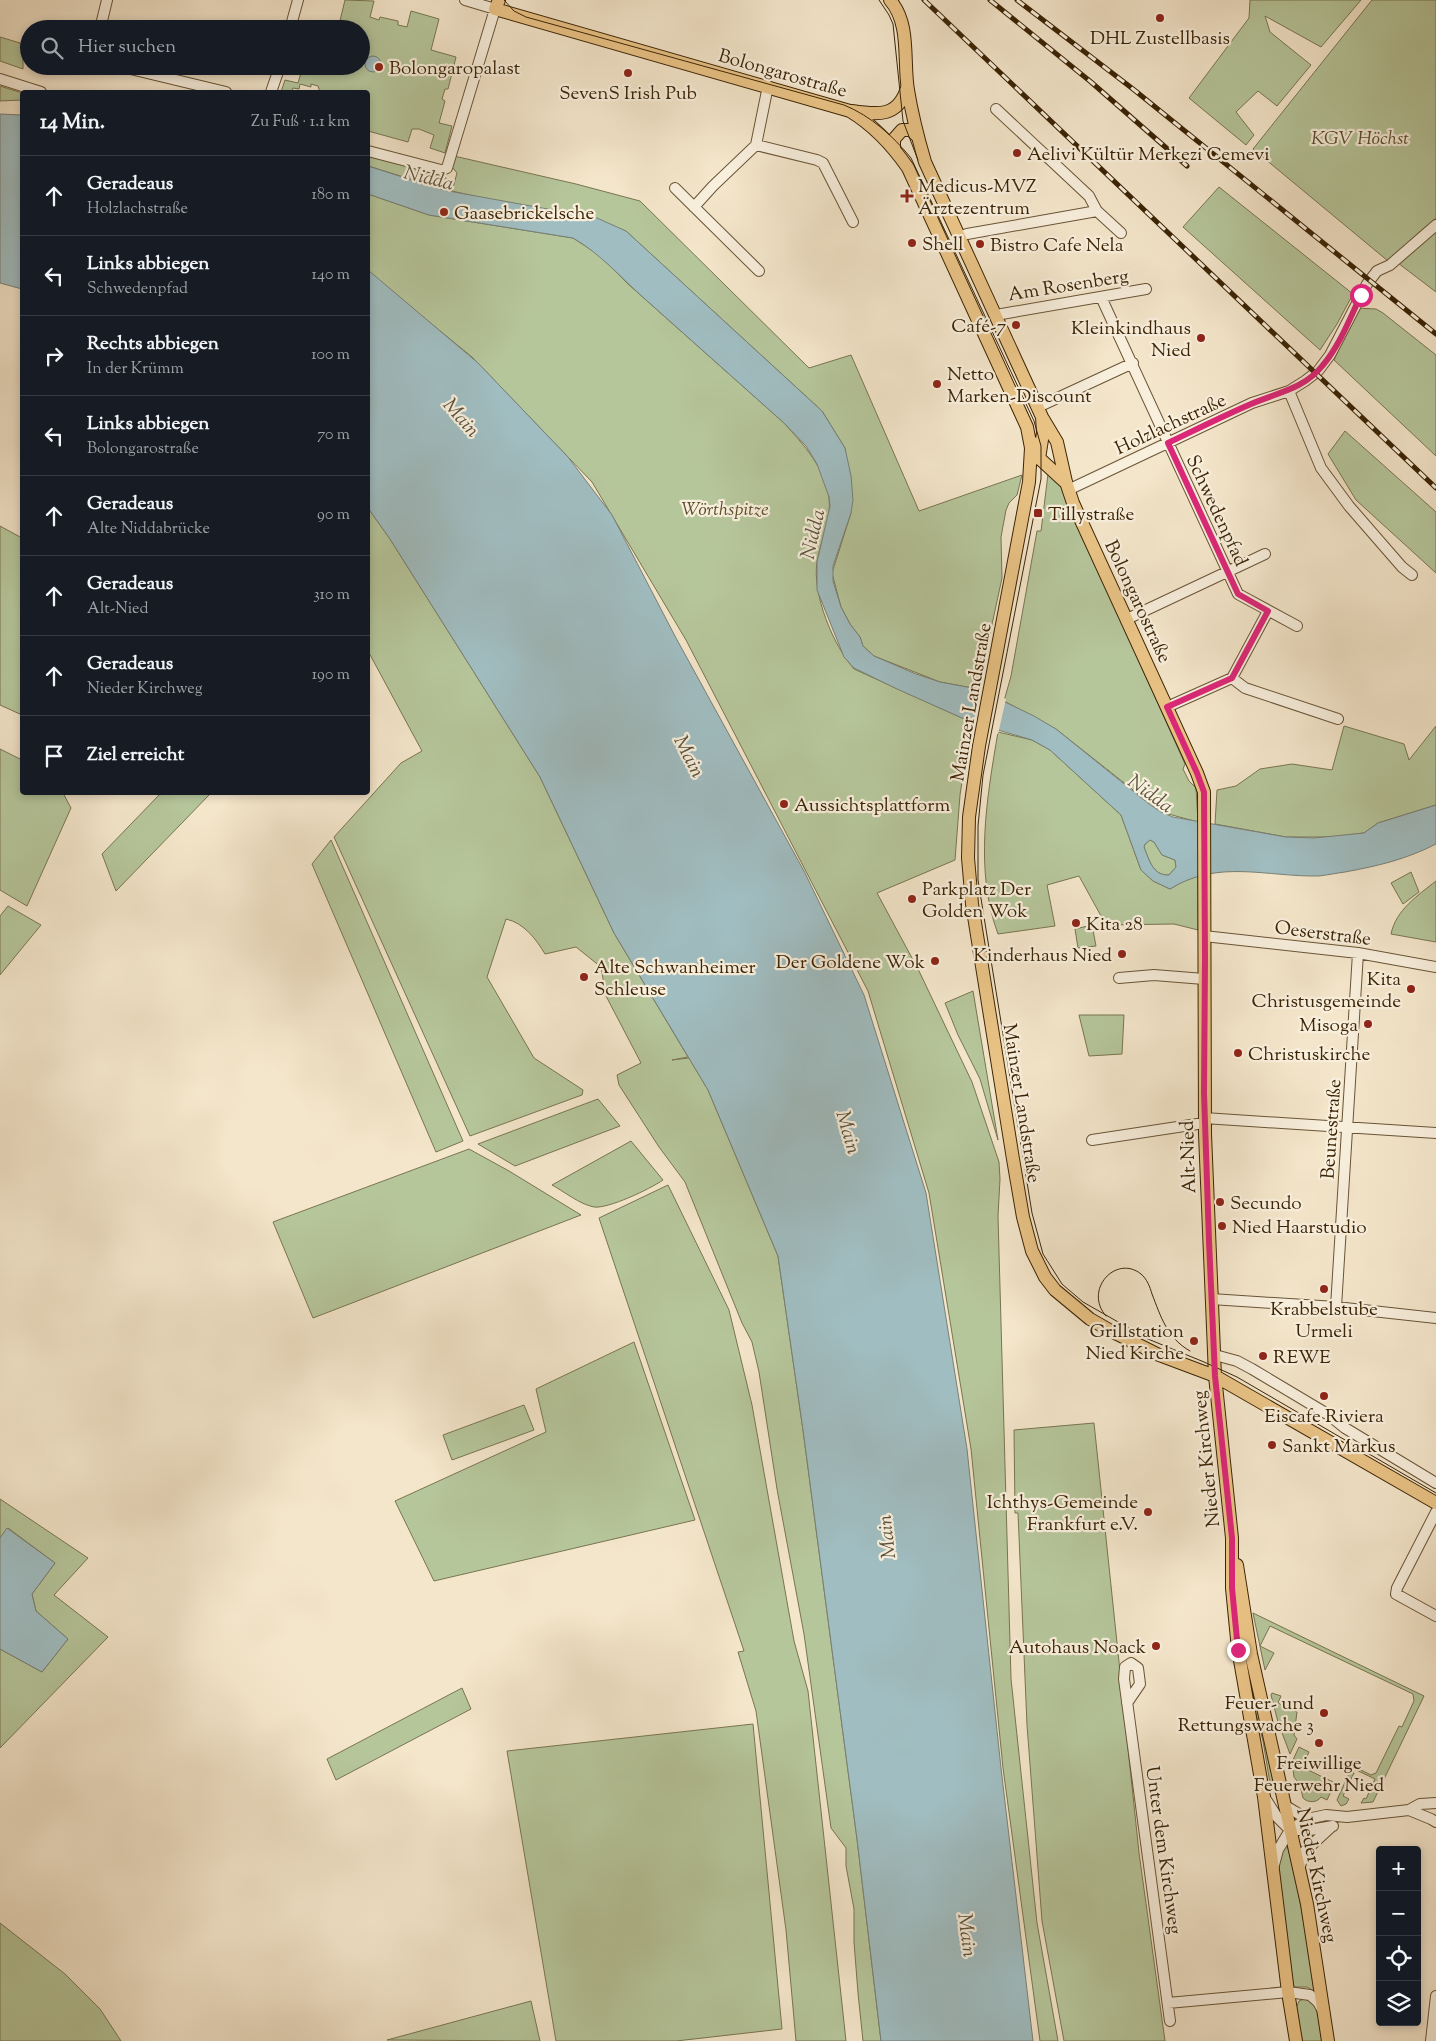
<!DOCTYPE html>
<html lang="de">
<head>
<meta charset="utf-8">
<style>
	body { margin:0; font-family:"Sorts Mill Goudy",serif; background:#20242c; color:#f1f3f6 }
	.controls { position:absolute; right:15px; bottom:15px; display:grid; overflow:hidden; border-radius:5px; box-shadow:0 2px 8px #0003 }
	.controls button { width:45px; height:45px; display:grid; place-items:center; padding:0; border:0; border-bottom:1px solid #363941; background:#171b24; color:#f1f3f6; font:25px sans-serif }
	.stop { position:absolute; width:15px; height:15px; margin:-11px; border:4px solid #db2777; border-radius:50%; background:#fff }
	.stop.end { background:#db2777; border-color:#fff; box-shadow:0 1px 5px #0008 }
	.list { margin:0; padding:0; list-style:none }
	h2 { display:flex; justify-content:space-between; align-items:center; height:65px; margin:0; padding:0 20px; font-size:21px }
	h2 small { font-size:16px; font-weight:400; color:#9ea1a6 }
	.list li { display:grid; grid-template-columns:32px 1fr auto; gap:15px; align-items:center; box-sizing:border-box; height:80px; padding:0 20px; border-top:1px solid #363941 }
	.list b { display:block; font-size:19px; white-space:nowrap }
	.list p { margin:0; font-size:16px; white-space:nowrap; color:#9ea1a6 }
	.list em { font-size:16px; font-style:normal; color:#9ea1a6 }
	.icon { flex:none; width:28px; height:28px; fill:none; stroke:currentColor; stroke-width:2; stroke-linecap:round; stroke-linejoin:round }
	.map { position:relative; flex:none; width:1436px; height:2041px; overflow:hidden }
	.search { position:absolute; background:#171b24; box-shadow:0 2px 8px #0003; left:20px; top:20px; width:350px; height:55px; display:flex; align-items:center; gap:12px; box-sizing:border-box; padding:0 18px; border-radius:28px; color:#9ea1a6; font-size:19px }
	.panel { position:absolute; background:#171b24; box-shadow:0 2px 8px #0003; left:20px; top:90px; width:350px; height:705px; border-radius:5px }
	.map>svg:first-child { display:block }
	.green { fill:#b6c69b; stroke:#787550 }
	.water { fill:#a0bdc1; stroke:#788076; fill-rule:evenodd }
	.pier { fill:#f4e6cb }
	.lines { fill:none; stroke-linecap:round; stroke-linejoin:round }
	.minor-casing { stroke:#695436; stroke-width:12 }
	.major-casing { stroke:#3b2405; stroke-width:14 }
	.minor { stroke:#f8efdd; stroke-width:10 }
	.major { stroke:#eac386; stroke-width:12 }
	.tram { stroke:#3b2405; stroke-width:1 }
	.rail-casing { stroke:#3b2405; stroke-width:5 }
	.rail { stroke:#f8efdd; stroke-width:3; stroke-dasharray:9; stroke-linecap:butt }
	.route { stroke:#db2777; stroke-width:6 }
	.poi-dot { fill:#8f2418; stroke:#f8efdd; stroke-width:2 }
	.labels { text-anchor:middle; stroke-width:4.5; stroke-linejoin:round; paint-order:stroke }
	.poi-label { font-size:19px; fill:#3b2405; stroke:#f8efdd; text-anchor:start }
	.street-label { font-size:19px; fill:#3b2405; stroke:#f8efdd }
	.park-label { font-size:19px; font-style:italic; fill:#5a4c2a; stroke:#f8efdd }
	.water-label { font-size:20px; font-style:italic; fill:#59523d; stroke:#f8efdd }
</style>
</head>
<body>
<div class="map">
<svg width="1436" height="2041" viewBox="0 0 1436 2041">
	<rect width="100%" height="100%" fill="#f4e6cb"/>
	<filter id="stains"><feTurbulence type="fractalNoise" baseFrequency=".004" numOctaves="4"/><feColorMatrix values="0 0 0 0 .2 0 0 0 0 .09 0 0 0 0 .02 0 0 0 .5 -.17"/></filter>
	<radialGradient id="worn" r=".72"><stop offset=".6" stop-color="#630" stop-opacity="0"/><stop offset="1" stop-color="#630" stop-opacity=".3"/></radialGradient>
	<!-- green -->
	<path class="green" d="M345,0L374,1L370,17L379,20L380,17L398,21V25L407,27L411,11L439,19L431,50L456,57L448,89H445L442,99L445,101L439,123L452,126L445,153L430,148L434,135L419,129H412L408,142L368,131V92H320L318,86L311,84V87L300,84L299,89L293,88L291,92H281L285,80L298,83L303,66H361V29H338Z
		M1250,0H1361L1321,47L1265,16L1270,32L1311,65L1277,106L1258,91L1236,112L1254,135L1246,145L1189,98L1249,18Z
		M1372,0H1436V218L1388,261L1253,149Z
		M0,37L20,43L23,54V69L0,61Z
		M0,86L22,93V100L0,101Z
		M368,155L444,176L448,181L446,190L368,166Z
		M454,156L576,184L640,201L809,368L851,355L919,511L1022,475L1017,495L1009,503L1006,510L1001,537L1002,578L978,689L940,682L874,656L863,646L860,637L850,624L841,607L832,573L851,513L845,448L822,411L626,231L452,191L457,173L452,167Z
		M1219,187L1353,294L1337,324L1320,350L1183,227Z
		M368,194L429,215L573,238L599,255L628,284L784,423C804,445 825,468 829,498C832,519 820,542 817,562C812,594 833,645 854,669L971,722L960,795L955,860L877,893L919,971L972,1082L999,1162L1000,1179L998,1216L1011,1679L1037,1923L1058,2041H1040L1003,1768L971,1449L929,1193L868,991L686,640L592,482L472,357L368,272Z
		M1436,229V292L1398,263Z
		M1357,308L1376,309L1383,313L1436,355V456L1334,360Z
		M1345,431L1436,512V573L1356,500L1328,454Z
		M1048,474L1058,480L1063,491L1185,764L1183,769L1189,781L1196,788L1198,822L1161,812L1056,729L1004,701L1011,676L1037,531H1041Z
		M368,508L390,539L540,777L614,933L688,1057L672,1060L689,1058L708,1090L778,1256L803,1430L857,1839L881,2041H863L858,1993L854,1942V1909L846,1866V1848L831,1828L804,1634L777,1489L759,1372L752,1342L742,1323L685,1182L659,1147L619,1085L617,1075L641,1063L606,996L601,967L576,947L545,954C536,939 524,923 506,919L487,977L534,1058L583,1090L582,1095L470,1136L334,837L401,763L422,751L368,651Z
		M0,526L22,538V715L0,705Z
		M1344,726L1404,744L1409,760L1436,726V805L1378,823L1364,833L1331,837H1286L1215,824L1217,790L1236,786L1260,769L1292,764L1332,770Z
		M998,732L1032,740L1050,750L1121,815L1141,870L1153,881L1170,889L1182,882L1198,876V930L1174,924L1106,925L1079,876L1047,885L1055,926L998,934C974,870 987,797 998,732Z
		M0,749L22,760V792L63,793L71,808L27,906L0,890Z
		M161,793H211L116,891L102,854Z
		M331,840L463,1141L436,1152L312,864Z
		M1150,840L1154,842L1162,855L1175,860L1176,867L1169,875C1153,876 1149,860 1144,847L1145,844Z
		M1411,872L1419,892L1403,904L1391,883Z
		M1436,881V942L1391,934C1396,910 1417,896 1436,881Z
		M8,906L41,925L0,975V916Z
		M1092,925L1096,946L1078,948L1075,929Z
		M973,991L998,1140L980,1079L958,1035L945,1003Z
		M1079,1015H1124L1122,1054L1089,1056Z
		M598,1099L620,1126L515,1166L478,1144Z
		M631,1141L663,1180C650,1189 608,1209 594,1207C579,1204 565,1192 552,1185Z
		M469,1149L509,1171L581,1215L313,1318L273,1222Z
		M668,1185L729,1310L752,1405L794,1641L808,1691L846,2041H796L786,1930L756,1711L738,1652L744,1651L599,1218Z
		M634,1342L695,1520L434,1581L395,1501L546,1432L536,1389Z
		M524,1405L534,1430L452,1460L443,1435Z
		M1094,1423L1139,1853L1165,2041H1064L1042,1921L1027,1725L1018,1513H1015L1014,1430Z
		M0,1499L88,1558L54,1595L108,1637L0,1748V1649L42,1672L68,1639L36,1611L32,1594L55,1563L8,1528L0,1538Z
		M1253,1613L1424,1696L1373,1802L1361,1803L1364,1798L1366,1799L1375,1779L1352,1768L1351,1765L1371,1775L1376,1773L1399,1726L1402,1727L1414,1701L1413,1694L1270,1626L1260,1646L1274,1653L1265,1670Z
		M1240,1615L1276,1788L1271,1789L1263,1741L1242,1659Z
		M462,1688L471,1709L336,1780L327,1759Z
		M1272,1693L1281,1696L1278,1703L1297,1712L1294,1735L1297,1739L1290,1754L1278,1722L1271,1695Z
		M753,1724L782,2029L676,2041H556L507,1751Z
		M1299,1747L1309,1752L1302,1767L1335,1783L1327,1800L1321,1797C1317,1803 1308,1803 1303,1798L1300,1785L1294,1777L1292,1762Z
		M1350,1771L1354,1773L1343,1796L1349,1799L1346,1804L1341,1806L1337,1800Z
		M1286,1841L1297,1884L1316,1993L1307,1987H1293L1276,1867Z
		M0,1923L65,1974L100,2009L121,2041H0Z
		M1304,1999C1321,2003 1321,2026 1323,2041H1300L1296,2008L1299,2001Z
		M531,2001L540,2041L387,2040Z"/>
	<!-- water -->
	<path class="water" d="M365 64a8 8 0 1 1 16 0a8 8 0 1 1-16 0Z
		M0,114L22,115V289L0,283Z
		M368,166L443,190L597,218L626,231L822,411L845,448L851,476L853,500L851,513L833,566V581L841,607L850,624L860,637L863,646L874,656L916,674L940,682L978,689L1034,716L1056,729L1149,804L1161,812L1173,817L1286,837L1314,838L1364,833L1378,823L1436,805V844C1407,859 1378,866 1345,872C1337,873 1328,875 1319,876C1266,877 1218,859 1170,889L1153,881L1141,870L1121,815L1050,750L1032,740L971,722L897,689L854,668L844,657L817,590V562L830,506L829,497L817,464L806,446L784,423C738,382 691,340 645,299C621,278 601,254 573,238L429,215L368,194ZM1150,840L1154,842L1162,855L1175,860L1176,867L1169,875C1153,876 1149,860 1144,847L1145,844Z
		M368,270L478,363L568,457L612,515L676,638L804,871L864,995L926,1193L967,1449L1001,1768L1033,2041H881L857,1839L803,1430L778,1256L708,1090L614,933L540,777L390,539L368,508Z
		M7,1528L55,1563L32,1594L36,1611L68,1639L42,1672L0,1649V1538Z"/>
	<!-- pier -->
	<path class="pier" d="M980,687L1006,699L998,734L973,725Z"/>
	<g class="lines">
		<!-- minor casing -->
		<g class="minor-casing">
			<path id="minor" d="M100,29L107,0
				M290,29L298,0
				M118,66L226,92
				M0,79L41,92
				M271,92L280,66
				M996,109L1089,196L1097,211L1121,233
				M756,145L817,160L823,163L853,222
				M368,151L441,170L447,168L495,9L465,0
				M675,188L759,271
				M694,207L713,186L756,145L768,86
				M960,236L967,234L1097,211
				M1101,297L1238,594L1297,626
				M996,315L1146,289
				M1289,391L1321,468L1349,506L1402,567L1412,575
				M1038,407L1133,363
				M1068,490L1252,403L1289,391L1305,381L1318,371L1330,355L1367,284L1377,271L1390,265L1436,225
				M1127,619L1265,554
				M1232,678L1245,688L1338,719
				M1167,707L1232,678L1268,611
				M1204,936L1358,953L1436,967
				M1119,978L1154,975L1204,979
				M1204,1118L1436,1133
				M1092,1140L1204,1123
				M1211,1299L1336,1307L1436,1318
				M1336,1307L1358,953
				M1215,1355L1237,1361L1252,1369L1329,1415L1345,1428L1436,1483
				M1436,1512L1397,1588L1396,1594L1436,1616
				M1127,1703L1140,1684L1138,1668L1131,1663L1125,1667L1124,1679L1170,2021
				M1265,1798L1277,1817L1290,1830H1310L1333,1826
				M1284,1805L1307,1819
				M1409,1810L1431,1819L1436,1822
				M1274,1865L1278,1850L1290,1830L1307,1819L1326,1815L1347,1817L1409,1810L1420,1804L1436,1803
				M1299,1870L1304,1852L1331,1827
				M1168,2003L1288,1992L1310,1995L1318,2002L1323,2011
				M1431,2041L1436,1996"/>
		</g>
		<!-- major casing -->
		<g class="major-casing">
			<path id="major" d="M499,0L495,9L850,111C873,125 892,145 908,168L1027,427L1031,448L1029,482L979,746L969,817L968,858L972,904L1013,1159L1023,1217L1032,1251L1045,1277L1055,1290L1090,1319L1111,1331L1159,1355L1215,1376L1436,1503
				M890,0C911,24 903,61 908,90C912,115 918,138 925,162L1042,417L1057,442L1066,482L1073,503L1197,773L1204,792L1205,1134L1215,1376L1232,1538V1588L1238,1649L1264,1797L1288,1992L1296,2041
				M852,111C879,115 898,117 907,88
				M894,149V139L902,130H911L917,136
				M1033,443L1039,458L1064,481
				M1039,459L1043,433L1042,417
				M1237,1565L1251,1654L1307,1904L1328,2041"/>
		</g>
		<!-- minor -->
		<use href="#minor" class="minor"/>
		<!-- major -->
		<use href="#major" class="major"/>
		<!-- tram -->
		<path class="tram" d="M504,0L514,11L526,17L844,105C871,116 893,136 911,158L1034,421L1041,446V479L983,775L978,826V880L1032,1213L1043,1254L1062,1284L1083,1302L1148,1339L1204,1362L1237,1377L1436,1493
			M879,0L889,15L893,24L903,121L918,160
			M1106,1316C1083,1290 1116,1254 1141,1274C1147,1279 1150,1287 1152,1294C1161,1317 1167,1338 1190,1351"/>
		<!-- rail casing -->
		<g class="rail-casing">
			<path id="rail" d="M924,0L1436,488
				M990,0L1091,82L1187,166
				M1017,0L1133,89L1436,334"/>
		</g>
		<!-- rail -->
		<use href="#rail" class="rail"/>
	</g>
	<g class="lines">
		<!-- route -->
		<path class="route" d="M1238,1650L1232,1588V1538L1215,1376L1209,1241L1204,1093L1205,959L1204,792L1197,773L1167,707L1232,678L1268,611L1238,594L1168,443C1195,430 1223,416 1251,404C1278,392 1303,390 1323,365C1340,345 1350,318 1361,295"/>
	</g>
	<!-- markers -->
	<g class="poi-dot">
		<circle cx="1160" cy="18" r="5"/>
		<circle cx="379" cy="67" r="5"/>
		<circle cx="628" cy="73" r="5"/>
		<circle cx="1017" cy="153" r="5"/>
		<path d="M904.5 188.5h5v5h5v5h-5v5h-5v-5h-5v-5h5z"/>
		<circle cx="444" cy="212" r="5"/>
		<circle cx="912" cy="243" r="5"/>
		<circle cx="980" cy="244" r="5"/>
		<circle cx="1016" cy="325" r="5"/>
		<circle cx="1201" cy="338" r="5"/>
		<circle cx="937" cy="384" r="5"/>
		<rect x="1033" y="508" width="10" height="10" rx="2.5"/>
		<circle cx="784" cy="804" r="5"/>
		<circle cx="912" cy="899" r="5"/>
		<circle cx="1076" cy="923" r="5"/>
		<circle cx="1122" cy="954" r="5"/>
		<circle cx="935" cy="961" r="5"/>
		<circle cx="584" cy="977" r="5"/>
		<circle cx="1411" cy="989" r="5"/>
		<circle cx="1368" cy="1024" r="5"/>
		<circle cx="1238" cy="1053" r="5"/>
		<circle cx="1220" cy="1202" r="5"/>
		<circle cx="1222" cy="1226" r="5"/>
		<circle cx="1324" cy="1289" r="5"/>
		<circle cx="1194" cy="1341" r="5"/>
		<circle cx="1263" cy="1356" r="5"/>
		<circle cx="1324" cy="1396" r="5"/>
		<circle cx="1272" cy="1445" r="5"/>
		<circle cx="1148" cy="1512" r="5"/>
		<circle cx="1156" cy="1646" r="5"/>
		<circle cx="1324" cy="1713" r="5"/>
		<circle cx="1319" cy="1743" r="5"/>
	</g>
	<g class="labels">
		<!-- poi labels -->
		<g class="poi-label">
			<text x="1160" y="44" text-anchor="middle">DHL Zustellbasis</text>
			<text x="389" y="74">Bolongaropalast</text>
			<text x="628" y="99" text-anchor="middle">SevenS Irish Pub</text>
			<text x="1027" y="160">Aelivi Kültür Merkezi Cemevi</text>
			<text x="918" y="192">Medicus-MVZ<tspan x="918" dy="22">Ärztezentrum</tspan></text>
			<text x="454" y="219">Gaasebrickelsche</text>
			<text x="922" y="250">Shell</text>
			<text x="990" y="251">Bistro Cafe Nela</text>
			<text x="1006" y="332" text-anchor="end">Café-7</text>
			<text x="1191" y="334" text-anchor="end">Kleinkindhaus<tspan x="1191" dy="22">Nied</tspan></text>
			<text x="947" y="380">Netto<tspan x="947" dy="22">Marken-Discount</tspan></text>
			<text x="1048" y="520">Tillystraße</text>
			<text x="794" y="811">Aussichtsplattform</text>
			<text x="922" y="895">Parkplatz Der<tspan x="922" dy="22">Golden Wok</tspan></text>
			<text x="1086" y="930">Kita 28</text>
			<text x="1112" y="961" text-anchor="end">Kinderhaus Nied</text>
			<text x="925" y="968" text-anchor="end">Der Goldene Wok</text>
			<text x="594" y="973">Alte Schwanheimer<tspan x="594" dy="22">Schleuse</tspan></text>
			<text x="1401" y="985" text-anchor="end">Kita<tspan x="1401" dy="22">Christusgemeinde</tspan></text>
			<text x="1358" y="1031" text-anchor="end">Misoga</text>
			<text x="1248" y="1060">Christuskirche</text>
			<text x="1230" y="1209">Secundo</text>
			<text x="1232" y="1233">Nied Haarstudio</text>
			<text x="1324" y="1315" text-anchor="middle">Krabbelstube<tspan x="1324" dy="22">Urmeli</tspan></text>
			<text x="1184" y="1337" text-anchor="end">Grillstation<tspan x="1184" dy="22">Nied Kirche</tspan></text>
			<text x="1273" y="1363">REWE</text>
			<text x="1324" y="1422" text-anchor="middle">Eiscafe Riviera</text>
			<text x="1282" y="1452">Sankt Markus</text>
			<text x="1138" y="1508" text-anchor="end">Ichthys-Gemeinde<tspan x="1138" dy="22">Frankfurt e.V.</tspan></text>
			<text x="1146" y="1653" text-anchor="end">Autohaus Noack</text>
			<text x="1314" y="1709" text-anchor="end">Feuer- und<tspan x="1314" dy="22">Rettungswache 3</tspan></text>
			<text x="1319" y="1769" text-anchor="middle">Freiwillige<tspan x="1319" dy="22">Feuerwehr Nied</tspan></text>
		</g>
		<!-- street labels -->
		<g class="street-label">
			<text transform="translate(783 72) rotate(16)" y="7">Bolongarostraße</text>
			<text transform="translate(1068 284) rotate(-9)" y="7">Am Rosenberg</text>
			<text transform="translate(1170 423) rotate(-25)" y="7">Holzlachstraße</text>
			<text transform="translate(1218 510) rotate(65)" y="7">Schwedenpfad</text>
			<text transform="translate(1139 601) rotate(65)" y="7">Bolongarostraße</text>
			<text transform="translate(970 702) rotate(-80)" y="7">Mainzer Landstraße</text>
			<text transform="translate(1323 932) rotate(7)" y="7">Oeserstraße</text>
			<text transform="translate(1023 1103) rotate(81)" y="7">Mainzer Landstraße</text>
			<text transform="translate(1330 1129) rotate(-86)" y="7">Beunestraße</text>
			<text transform="translate(1187 1157) rotate(-92)" y="7">Alt-Nied</text>
			<text transform="translate(1205 1459) rotate(-96)" y="7">Nieder Kirchweg</text>
			<text transform="translate(1165 1850) rotate(82)" y="7">Unter dem Kirchweg</text>
			<text transform="translate(1318 1875) rotate(78)" y="7">Nieder Kirchweg</text>
		</g>
		<!-- park labels -->
		<g class="park-label">
			<text x="1360" y="144">KGV Höchst</text>
			<text x="725" y="515">Wörthspitze</text>
		</g>
		<!-- water labels -->
		<g class="water-label">
			<text transform="translate(429 177) rotate(14)" y="7">Nidda</text>
			<text transform="translate(462 417) rotate(49)" y="7">Main</text>
			<text transform="translate(812 534) rotate(-77)" y="7">Nidda</text>
			<text transform="translate(690 756) rotate(63)" y="7">Main</text>
			<text transform="translate(1151 793) rotate(36)" y="7">Nidda</text>
			<text transform="translate(849 1132) rotate(74)" y="7">Main</text>
			<text transform="translate(886 1537) rotate(-96)" y="7">Main</text>
			<text transform="translate(968 1935) rotate(83)" y="7">Main</text>
		</g>
	</g>
	<rect width="100%" height="100%" filter="url(#stains)"/>
	<rect width="100%" height="100%" fill="url(#worn)"/>
</svg>
<div class="controls">
<button>+</button>
<button>−</button>
<button><svg class="icon" aria-label="locate" viewBox="0 0 24 24"><circle cx="12" cy="12" r="6"/><path d="M12 2v4M12 18v4M2 12h4M18 12h4"/></svg></button>
<button><svg class="icon" aria-label="layers" viewBox="0 0 24 24"><path d="M12 4l9 5-9 5-9-5zM3 14l9 5 9-5"/></svg></button>
</div>
<div class="stop" style="left:1361px;top:295px"></div>
<div class="stop end" style="left:1238px;top:1650px"></div>
<div class="search"><svg class="icon" aria-label="search" viewBox="0 0 24 24"><circle cx="10" cy="10" r="6"/><path d="M15 15l6 6"/></svg>Hier suchen</div>
<section class="panel">
<h2>14 Min.<small>Zu Fuß · 1.1 km</small></h2>
<ul class="list">
<li><svg class="icon" aria-label="ahead" viewBox="0 0 24 24"><path d="M12 20V5M6 11l6-6 6 6"/></svg><div><b>Geradeaus</b><p>Holzlachstraße</p></div><em>180 m</em></li>
<li><svg class="icon" aria-label="left" viewBox="0 0 24 24"><path d="M17 20v-9H6M10 6l-5 5 5 5"/></svg><div><b>Links abbiegen</b><p>Schwedenpfad</p></div><em>140 m</em></li>
<li><svg class="icon" aria-label="right" viewBox="0 0 24 24"><path d="M7 20v-9h11M14 6l5 5-5 5"/></svg><div><b>Rechts abbiegen</b><p>In der Krümm</p></div><em>100 m</em></li>
<li><svg class="icon" aria-label="left" viewBox="0 0 24 24"><path d="M17 20v-9H6M10 6l-5 5 5 5"/></svg><div><b>Links abbiegen</b><p>Bolongarostraße</p></div><em>70 m</em></li>
<li><svg class="icon" aria-label="ahead" viewBox="0 0 24 24"><path d="M12 20V5M6 11l6-6 6 6"/></svg><div><b>Geradeaus</b><p>Alte Niddabrücke</p></div><em>90 m</em></li>
<li><svg class="icon" aria-label="ahead" viewBox="0 0 24 24"><path d="M12 20V5M6 11l6-6 6 6"/></svg><div><b>Geradeaus</b><p>Alt-Nied</p></div><em>310 m</em></li>
<li><svg class="icon" aria-label="ahead" viewBox="0 0 24 24"><path d="M12 20V5M6 11l6-6 6 6"/></svg><div><b>Geradeaus</b><p>Nieder Kirchweg</p></div><em>190 m</em></li>
<li><svg class="icon" aria-label="arrive" viewBox="0 0 24 24"><path d="M6 21V4h12l-3 4 3 4H6"/></svg><div><b>Ziel erreicht</b></div></li>
</ul>
</section>
</div>
</body>
</html>
